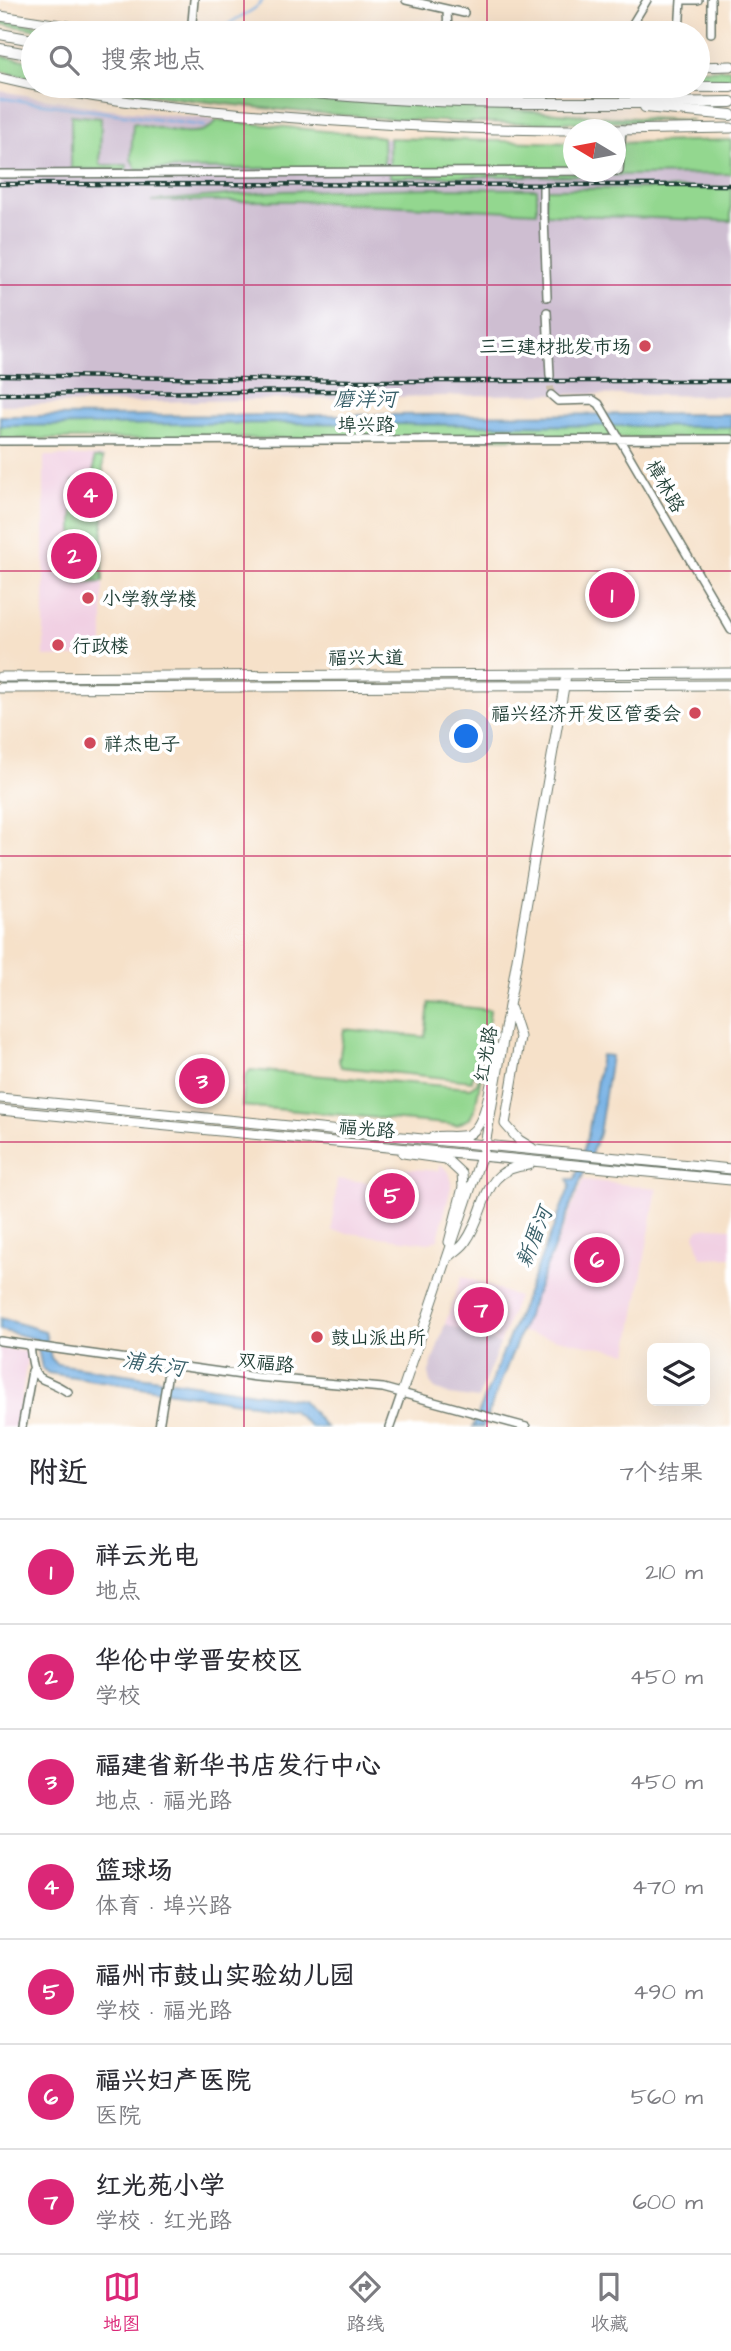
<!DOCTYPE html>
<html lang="zh">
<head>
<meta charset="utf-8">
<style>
	body { margin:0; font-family:"Architects Daughter","LXGW WenKai TC",sans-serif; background:#f2f2f3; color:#2b2b33 }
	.controls { position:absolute; right:21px; bottom:21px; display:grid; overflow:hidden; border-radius:10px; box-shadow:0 7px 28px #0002 }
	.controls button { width:63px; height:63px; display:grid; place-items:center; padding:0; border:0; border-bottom:2px solid #e1e1e2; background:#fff; color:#2b2b33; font:35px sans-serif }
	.compass { position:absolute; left:563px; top:119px; width:63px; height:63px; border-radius:50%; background:#fff; box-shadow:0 7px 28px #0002; rotate:280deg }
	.you { position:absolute; left:467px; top:737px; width:24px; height:24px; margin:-18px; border:5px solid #fff; border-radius:50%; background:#1a73e8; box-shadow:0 0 0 10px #1a73e833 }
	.badge { display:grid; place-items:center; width:46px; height:46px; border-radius:50%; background:#db2777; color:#fff; font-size:23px; font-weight:700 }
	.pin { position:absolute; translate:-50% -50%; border:4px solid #fff; box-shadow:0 2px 7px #0006 }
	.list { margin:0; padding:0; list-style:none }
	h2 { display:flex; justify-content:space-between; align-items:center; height:91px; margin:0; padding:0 28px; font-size:30px }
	h2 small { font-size:23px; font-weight:400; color:#7c7c81 }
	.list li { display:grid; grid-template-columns:46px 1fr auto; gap:21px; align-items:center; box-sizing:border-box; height:105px; padding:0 28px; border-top:2px solid #e1e1e2 }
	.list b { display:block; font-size:26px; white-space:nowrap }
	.list p { margin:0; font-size:23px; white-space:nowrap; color:#7c7c81 }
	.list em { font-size:23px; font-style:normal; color:#7c7c81 }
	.icon { flex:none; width:38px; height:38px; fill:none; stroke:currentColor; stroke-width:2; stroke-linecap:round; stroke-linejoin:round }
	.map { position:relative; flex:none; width:731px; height:1427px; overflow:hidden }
	.search { position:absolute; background:#fff; box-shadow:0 7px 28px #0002; left:21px; right:21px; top:21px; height:77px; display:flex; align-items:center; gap:18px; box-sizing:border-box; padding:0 24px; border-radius:38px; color:#7c7c81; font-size:26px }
	.sheet { height:826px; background:#fff }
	nav { display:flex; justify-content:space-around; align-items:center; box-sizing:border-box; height:98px; border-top:2px solid #e1e1e2; background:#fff; font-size:19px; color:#7c7c81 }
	nav a { display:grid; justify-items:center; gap:4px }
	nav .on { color:#db2777 }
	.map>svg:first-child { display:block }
	.built { fill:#f1d0e3 }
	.industrial { fill:#cebed1 }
	.green { fill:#93d78f; stroke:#598a62; stroke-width:2 }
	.water { fill:#72afe4; stroke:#48768c; stroke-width:2 }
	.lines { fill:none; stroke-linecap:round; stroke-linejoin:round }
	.stream { stroke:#72afe4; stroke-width:2 }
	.minor-tunnel { stroke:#cbc0ab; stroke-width:7; stroke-dasharray:7 3.5; stroke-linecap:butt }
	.minor-casing { stroke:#6a7668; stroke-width:10 }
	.major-casing { stroke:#6a7668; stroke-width:11 }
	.highway-casing { stroke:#6a7668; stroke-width:12 }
	.minor { stroke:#fff; stroke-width:7 }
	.major { stroke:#fff; stroke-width:9 }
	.highway { stroke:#fff; stroke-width:10 }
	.rail-casing { stroke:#1f3d34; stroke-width:4.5 }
	.rail { stroke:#fff; stroke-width:2; stroke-dasharray:5; stroke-linecap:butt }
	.grid { fill:none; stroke:#c2185b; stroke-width:2; stroke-opacity:0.55 }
	.poi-dot { fill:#d1495b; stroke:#fff; stroke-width:2.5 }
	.labels { text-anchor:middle; stroke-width:7; stroke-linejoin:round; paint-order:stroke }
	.poi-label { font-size:19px; fill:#1f3d34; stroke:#fff; text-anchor:start }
	.street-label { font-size:19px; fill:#1f3d34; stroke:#fff }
	.water-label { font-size:21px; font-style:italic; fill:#385f69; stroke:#fff }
</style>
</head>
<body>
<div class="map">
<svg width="731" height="1427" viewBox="0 0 731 1427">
	<rect width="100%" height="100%" fill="#fff"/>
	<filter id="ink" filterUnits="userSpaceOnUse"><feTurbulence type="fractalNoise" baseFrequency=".0143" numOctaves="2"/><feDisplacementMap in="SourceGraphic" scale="14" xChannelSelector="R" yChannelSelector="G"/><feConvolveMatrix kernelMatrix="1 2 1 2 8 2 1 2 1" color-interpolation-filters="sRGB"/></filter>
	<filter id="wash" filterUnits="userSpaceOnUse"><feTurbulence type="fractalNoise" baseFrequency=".00686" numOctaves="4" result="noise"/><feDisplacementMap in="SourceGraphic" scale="28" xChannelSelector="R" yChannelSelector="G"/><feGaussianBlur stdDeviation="1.57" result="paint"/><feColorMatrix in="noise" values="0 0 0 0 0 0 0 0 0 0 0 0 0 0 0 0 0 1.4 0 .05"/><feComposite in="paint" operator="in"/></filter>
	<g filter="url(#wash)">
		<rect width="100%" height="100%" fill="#f6e1c9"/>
		<!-- built -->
		<path class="built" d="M44,456H103V656L44,657Z
			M440,1164L449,1172L452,1183L438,1239L429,1243L332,1231L337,1179L386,1184L388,1167L438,1171Z
			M583,1180L657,1188L628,1353L521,1332Z
			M710,1227L731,1228V1257L701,1258L695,1234L699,1229Z
			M462,1276L518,1297L500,1344L445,1324Z
			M0,1348L28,1352L17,1427H0Z"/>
		<!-- industrial -->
		<path class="industrial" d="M0,91L102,108L389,138L390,177L731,174V396L545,394L0,405Z
			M445,1324L500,1344L478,1399L450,1395L435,1389L430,1383L429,1372Z"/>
		<!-- green -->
		<path class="green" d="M0,20L91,33H58L0,24Z
			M0,56L33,61V79L0,71Z
			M731,69V80H698V70Z
			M83,86H208L610,117L693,120C617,122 540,124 464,122C336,118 209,103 83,86Z
			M71,115L101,118L100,165H127L126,171L71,169Z
			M217,120L383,137L384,168L136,169L131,159L133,123C156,126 203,144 217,120Z
			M389,138L573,143L574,172H616V143L731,140V174L390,177Z
			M435,188L537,189V212L298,201H151L284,191Z
			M731,188V221L546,214L545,189Z
			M280,423L731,427V438L0,439V426Z
			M94,458H103V582L73,583V481L94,480Z
			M429,1003L490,1010L486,1043H478L472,1081L341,1067L339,1061L344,1029L425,1037Z
			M487,1045L475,1109L470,1118L457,1125L242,1106L245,1078L250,1070L470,1088L477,1083Z"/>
		<!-- water -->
		<path class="water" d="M731,414V427L280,423L0,426V416Z
			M601,1055L611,1056L599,1134L483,1427H473L570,1186L568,1179H575L588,1135Z
			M0,1318L45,1331L51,1358L57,1364L302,1400L326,1427H311L292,1410L48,1373L42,1368L36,1339L0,1330Z"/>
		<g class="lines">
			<!-- stream -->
			<path class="stream" d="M222,32C232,16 253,15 263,0
				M0,98L204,126"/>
		</g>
	</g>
	<g filter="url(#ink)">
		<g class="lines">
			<!-- minor-tunnel -->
			<path class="minor-tunnel" d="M550,376L551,395"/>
			<!-- minor casing -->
			<g class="minor-casing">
				<path id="minor" d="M406,0L464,13
					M682,0H698
					M711,0V33
					M447,10L448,33
					M191,33L194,0
					M627,33L647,0
					M679,33L681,0
					M0,174L619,171L622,129
					M543,188V213
					M544,217L547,297
					M547,312L550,376
					M551,395L558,401L593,400L599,404L731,630
					M0,441L731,439
					M0,1341L256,1377L383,1388L526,1427
					M30,1345C34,1388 38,1372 68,1392
					M22,1427L32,1371
					M159,1427L169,1366
					M390,1427L402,1392"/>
			</g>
			<!-- major casing -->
			<g class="major-casing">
				<path id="major" d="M0,16L115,33
					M698,67L731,66
					M0,78C85,99 172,108 259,115C364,124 468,130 574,130
					M616,130L731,128
					M0,677L731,673
					M0,688L731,685
					M511,1009L520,1037L505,1124L519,1140L532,1148
					M0,1098L731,1169
					M0,1110L731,1180
					M433,1137C443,1135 458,1138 467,1135C489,1128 492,1068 498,1048
					M403,1153L446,1159L462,1174L463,1187L449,1242
					M450,1256C455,1251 463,1247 466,1241C488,1210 480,1168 529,1165
					M402,1392L485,1145L566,675"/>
			</g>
			<!-- highway casing -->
			<g class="highway-casing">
				<path id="highway" d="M0,34L33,40
					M0,49L33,55
					M256,86C413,108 573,103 731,102
					M538,86L731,87
					M645,107L731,115"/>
			</g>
			<!-- minor -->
			<use href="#minor" class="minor"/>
			<!-- major -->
			<use href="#major" class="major"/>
			<!-- highway -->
			<use href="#highway" class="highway"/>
			<!-- rail casing -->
			<g class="rail-casing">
				<path id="rail" d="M0,184L731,185
					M0,375L351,381H731
					M0,394L336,391"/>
			</g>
			<!-- rail -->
			<use href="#rail" class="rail"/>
		</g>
	</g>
	<!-- grid -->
	<path class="grid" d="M244,0V33M487,0V33M244,86V1427M487,86V1427M0,285H731M0,571H731M0,856H731M0,1142H731"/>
	<!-- markers -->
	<g class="poi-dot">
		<circle cx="645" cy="346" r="7"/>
		<circle cx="88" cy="598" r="7"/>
		<circle cx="58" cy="645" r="7"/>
		<circle cx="695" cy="713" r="7"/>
		<circle cx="90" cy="743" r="7"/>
		<circle cx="317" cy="1337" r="7"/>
	</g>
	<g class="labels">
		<!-- poi labels -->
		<g class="poi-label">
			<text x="631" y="353" text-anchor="end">三三建材批发市场</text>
			<text x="102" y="605">小学教学楼</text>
			<text x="72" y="652">行政楼</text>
			<text x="681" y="720" text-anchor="end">福兴经济开发区管委会</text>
			<text x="104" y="750">祥杰电子</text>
			<text x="331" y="1344">鼓山派出所</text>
		</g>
		<!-- street labels -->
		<g class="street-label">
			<text x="366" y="431">埠兴路</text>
			<text transform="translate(666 486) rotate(60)" y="7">樟林路</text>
			<text x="366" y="664">福兴大道</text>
			<text transform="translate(485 1054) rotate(-80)" y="7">红光路</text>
			<text transform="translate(367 1128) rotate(5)" y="7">福光路</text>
			<text transform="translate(266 1362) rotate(6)" y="7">双福路</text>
		</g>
		<!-- water labels -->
		<g class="water-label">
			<text x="365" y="406">磨洋河</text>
			<text transform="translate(534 1237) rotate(-68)" y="7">新厝河</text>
			<text transform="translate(154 1364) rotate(9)" y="7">浦东河</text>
		</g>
	</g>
</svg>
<div class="controls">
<button><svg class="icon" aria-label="layers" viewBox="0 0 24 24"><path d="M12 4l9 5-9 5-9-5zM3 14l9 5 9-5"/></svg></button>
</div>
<svg class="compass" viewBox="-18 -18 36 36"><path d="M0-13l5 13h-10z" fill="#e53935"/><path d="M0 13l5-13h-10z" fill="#7c7c81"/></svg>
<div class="you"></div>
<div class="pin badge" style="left:612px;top:595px">1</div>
<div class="pin badge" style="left:74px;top:556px">2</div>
<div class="pin badge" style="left:202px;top:1081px">3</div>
<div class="pin badge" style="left:90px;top:495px">4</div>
<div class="pin badge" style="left:392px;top:1196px">5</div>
<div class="pin badge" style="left:597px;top:1260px">6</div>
<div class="pin badge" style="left:481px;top:1310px">7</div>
<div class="search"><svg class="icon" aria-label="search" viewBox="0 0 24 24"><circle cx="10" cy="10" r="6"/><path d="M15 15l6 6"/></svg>搜索地点</div>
</div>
<section class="sheet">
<h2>附近<small>7个结果</small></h2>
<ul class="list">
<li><span class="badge">1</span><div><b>祥云光电</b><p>地点</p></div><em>210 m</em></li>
<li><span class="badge">2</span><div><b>华伦中学晋安校区</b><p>学校</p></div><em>450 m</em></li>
<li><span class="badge">3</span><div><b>福建省新华书店发行中心</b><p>地点 · 福光路</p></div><em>450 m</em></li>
<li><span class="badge">4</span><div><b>篮球场</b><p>体育 · 埠兴路</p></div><em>470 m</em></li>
<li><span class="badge">5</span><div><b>福州市鼓山实验幼儿园</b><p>学校 · 福光路</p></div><em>490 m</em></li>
<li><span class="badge">6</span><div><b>福兴妇产医院</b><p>医院</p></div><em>560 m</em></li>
<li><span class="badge">7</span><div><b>红光苑小学</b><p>学校 · 红光路</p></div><em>600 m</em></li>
</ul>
</section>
<nav>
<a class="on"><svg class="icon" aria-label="map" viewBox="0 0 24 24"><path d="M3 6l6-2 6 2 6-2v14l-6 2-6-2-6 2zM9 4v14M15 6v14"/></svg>地图</a>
<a><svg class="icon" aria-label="directions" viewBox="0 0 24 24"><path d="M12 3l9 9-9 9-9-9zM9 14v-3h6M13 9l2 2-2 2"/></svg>路线</a>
<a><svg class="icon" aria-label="saved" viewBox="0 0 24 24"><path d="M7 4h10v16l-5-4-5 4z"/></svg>收藏</a>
</nav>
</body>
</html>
